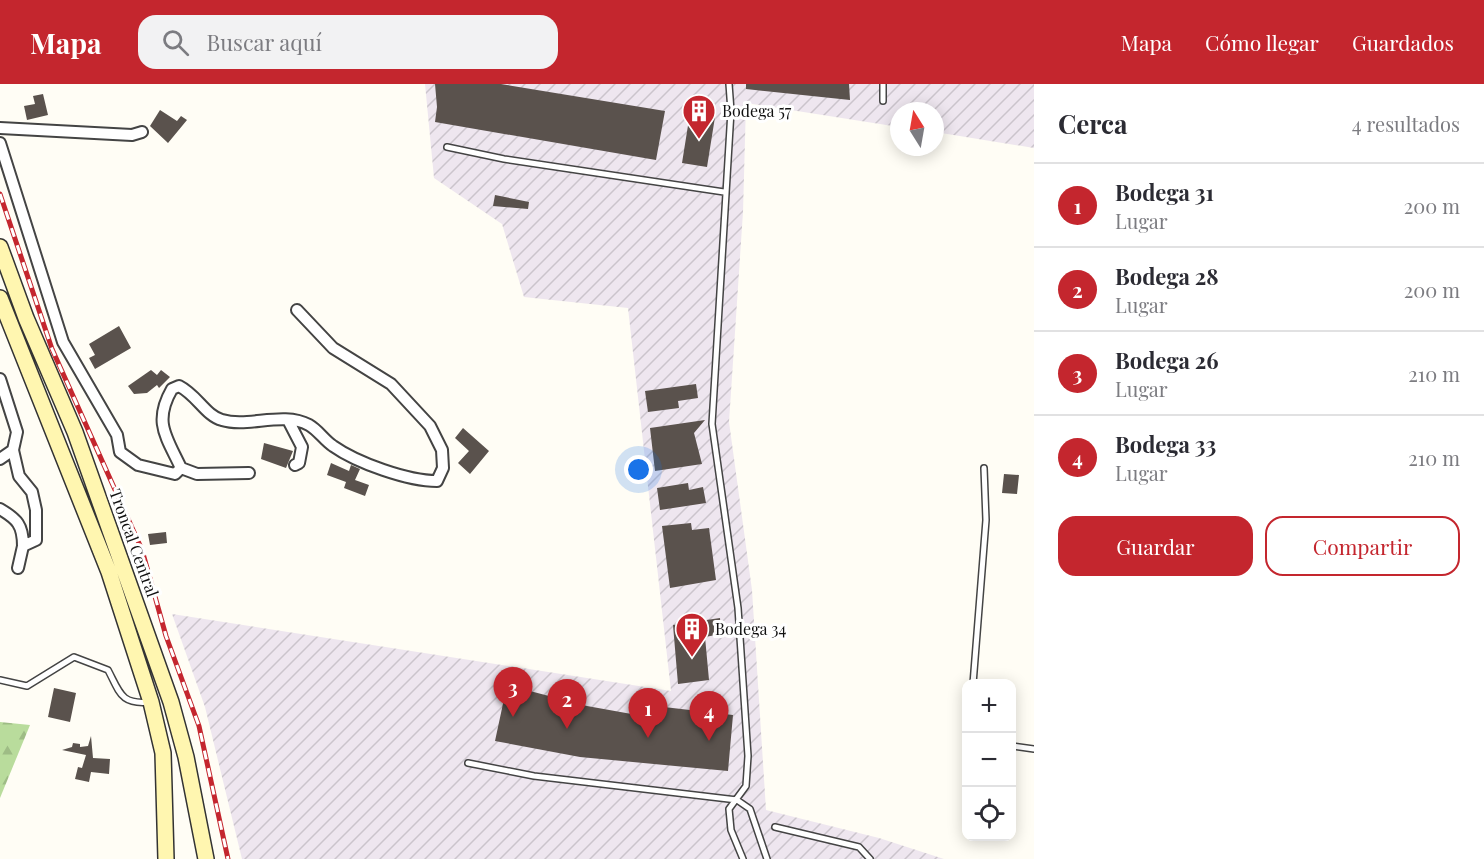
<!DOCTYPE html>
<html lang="es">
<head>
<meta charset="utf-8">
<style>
	body { margin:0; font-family:"Playfair Display",serif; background:#f2f2f3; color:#2b2b33 }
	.controls { position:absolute; right:18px; bottom:18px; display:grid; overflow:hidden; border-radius:12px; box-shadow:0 3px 15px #0003 }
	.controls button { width:54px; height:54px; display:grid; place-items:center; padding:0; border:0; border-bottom:2px solid #e1e1e2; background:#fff; color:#2b2b33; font:30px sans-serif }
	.compass { position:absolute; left:890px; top:18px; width:54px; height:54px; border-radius:50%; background:#fff; box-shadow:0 3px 15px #0003; rotate:349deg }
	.you { position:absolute; left:639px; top:386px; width:21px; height:21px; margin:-15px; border:4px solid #fff; border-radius:50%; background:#1a73e8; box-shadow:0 0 0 9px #1a73e833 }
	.badge { display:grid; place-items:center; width:39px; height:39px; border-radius:50%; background:#c4262e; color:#fff; font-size:20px; font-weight:700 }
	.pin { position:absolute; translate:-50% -50px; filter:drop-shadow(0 2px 3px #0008) }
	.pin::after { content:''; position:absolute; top:32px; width:21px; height:18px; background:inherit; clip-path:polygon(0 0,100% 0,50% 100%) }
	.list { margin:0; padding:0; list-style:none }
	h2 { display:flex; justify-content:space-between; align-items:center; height:78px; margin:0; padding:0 24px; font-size:26px }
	h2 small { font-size:20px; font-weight:400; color:#7c7c81 }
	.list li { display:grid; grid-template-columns:39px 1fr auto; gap:18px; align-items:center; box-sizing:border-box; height:84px; padding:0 24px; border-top:2px solid #e1e1e2 }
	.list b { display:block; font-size:22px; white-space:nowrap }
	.list p { margin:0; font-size:20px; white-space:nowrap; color:#7c7c81 }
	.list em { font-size:20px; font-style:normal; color:#7c7c81 }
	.actions { display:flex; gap:12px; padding:18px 24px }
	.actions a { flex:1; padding:14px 0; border:2px solid #c4262e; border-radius:18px; text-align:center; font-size:21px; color:#c4262e }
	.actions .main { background:#c4262e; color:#fff }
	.icon { flex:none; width:33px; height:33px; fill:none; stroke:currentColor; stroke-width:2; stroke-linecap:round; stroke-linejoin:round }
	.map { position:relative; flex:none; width:1034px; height:775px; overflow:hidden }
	header { display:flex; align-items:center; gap:36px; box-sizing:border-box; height:84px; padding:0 30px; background:#c4262e; color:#fff }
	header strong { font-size:28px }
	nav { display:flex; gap:33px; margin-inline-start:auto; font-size:21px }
	.search { width:420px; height:54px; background:#f2f2f3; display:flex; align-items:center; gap:15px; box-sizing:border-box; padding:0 21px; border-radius:18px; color:#7c7c81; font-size:22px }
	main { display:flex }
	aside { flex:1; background:#fff }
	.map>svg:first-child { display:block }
	.industrial { fill:url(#industrial-furrows) }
	.forest { fill:url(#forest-firs) }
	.building { fill:#5a524d }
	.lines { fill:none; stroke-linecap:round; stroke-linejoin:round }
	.service-casing { stroke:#444; stroke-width:8 }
	.minor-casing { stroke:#444; stroke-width:14 }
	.secondary-casing { stroke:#333; stroke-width:18 }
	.service { stroke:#fff; stroke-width:5 }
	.minor { stroke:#fff; stroke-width:10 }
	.secondary { stroke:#fff6b0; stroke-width:15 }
	.rail-casing { stroke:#c4262e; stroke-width:5 }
	.rail { stroke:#fff; stroke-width:3; stroke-dasharray:9; stroke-linecap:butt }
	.labels { text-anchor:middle; stroke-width:6; stroke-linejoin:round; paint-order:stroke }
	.poi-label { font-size:16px; fill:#111; stroke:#fff; text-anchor:start }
	.street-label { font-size:16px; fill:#111; stroke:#fff }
</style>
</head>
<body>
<header>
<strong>Mapa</strong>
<div class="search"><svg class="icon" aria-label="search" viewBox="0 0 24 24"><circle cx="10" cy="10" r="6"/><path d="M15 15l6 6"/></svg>Buscar aquí</div>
<nav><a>Mapa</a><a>Cómo llegar</a><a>Guardados</a></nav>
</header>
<main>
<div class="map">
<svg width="1034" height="775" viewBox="0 0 1034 775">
	<defs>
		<pattern id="industrial-furrows" width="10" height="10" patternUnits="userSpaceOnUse" patternTransform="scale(1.5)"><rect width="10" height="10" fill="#eee6ef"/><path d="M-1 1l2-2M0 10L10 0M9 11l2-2" fill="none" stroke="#cbc4cc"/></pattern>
		<pattern id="forest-firs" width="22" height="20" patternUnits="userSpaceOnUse" patternTransform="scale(1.5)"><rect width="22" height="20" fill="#b9dc9c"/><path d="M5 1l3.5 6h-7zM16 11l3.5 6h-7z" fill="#9ebc85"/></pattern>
	</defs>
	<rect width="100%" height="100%" fill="#fffdf5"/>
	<!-- industrial -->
	<path class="industrial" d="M425,0H1034V64L935,48V27H899V43L746,19L743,128L729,338L752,506L766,726L879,754L944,775H242L205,623L172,530L671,607L628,224L524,213L502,140L434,94Z"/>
	<!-- forest -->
	<path class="forest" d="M0,638L30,641L0,714Z"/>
	<!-- building -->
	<path class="building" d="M435,0H501L665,27L656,76L435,38L437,23Z
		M746,0H849L850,16L746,5Z
		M43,10L48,31L27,36L24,22L35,20L33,12Z
		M160,26L177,37L181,32L187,36L168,59L150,42Z
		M690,29L715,33L707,83L682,79Z
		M495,111L529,118L528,125L493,122Z
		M119,242L131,264L95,285L89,274L95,271L89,260Z
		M151,286L157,291L161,286L170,293L159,304L157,301L147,309L134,310L128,302Z
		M696,300L698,314L678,317L679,324L648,328L645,307Z
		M705,336L694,349L702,380L655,387L650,344Z
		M463,344L489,367L470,390L458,379L469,367L455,354Z
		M264,359L293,367L286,384L261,375Z
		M331,379L349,387L351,381L360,385L355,396L369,401L365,412L344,404L346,398L327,391Z
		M1004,390L1019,391L1017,410L1002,409Z
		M688,399L689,406L703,403L706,419L660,426L657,404Z
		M691,439L692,446L709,444L716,496L670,504L662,442Z
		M166,448L167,459L150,461L148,450Z
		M720,534L721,550L705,553L709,596L678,600L673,541Z
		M507,601L587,622L637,631L638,620L733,631L728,687L580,673L495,657Z
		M54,604L76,609L70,638L48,633Z
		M91,652L93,674L110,675L109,690L91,688L89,698L75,695L78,683L82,684L86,671L62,666L72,663L73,659L80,660V663L88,662Z"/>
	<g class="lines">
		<!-- service casing -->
		<g class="service-casing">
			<path id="service" d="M729,0L731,27L712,340L738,524L748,672L746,702L729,725L731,746L743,775
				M883,0V17
				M447,63L504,75L724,108
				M0,596L27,602L74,573L108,586C120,609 121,621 150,618
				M973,600L986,436L984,384
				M1012,662L1034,665
				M468,679L534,692L737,716L750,725L767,775
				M775,743L859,763L870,775"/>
		</g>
		<!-- minor casing -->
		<g class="minor-casing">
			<path id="minor" d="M0,44L132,51L142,48
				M0,59L63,258L117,351L120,368L138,381L175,390L181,384C166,352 153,338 172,305L179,302C197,311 206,332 222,336C248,344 283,327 309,341C318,346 324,356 333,362C357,379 408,397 437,397L443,384L442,366L430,342L391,300L333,264L297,226
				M0,295L17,348L13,366L19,392L32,408L36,426V456L23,462L18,484
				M288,336L302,363L299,379L295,381
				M0,375L13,366
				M181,384L197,390L249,389
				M0,425C17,435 23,441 23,462"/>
		</g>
		<!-- secondary casing -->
		<g class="secondary-casing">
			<path id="secondary" d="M0,163L26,234L75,348L171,618L186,673L206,775
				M0,214L109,488L151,618L163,669L166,775"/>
		</g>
		<!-- service -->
		<use href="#service" class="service"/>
		<!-- minor -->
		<use href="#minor" class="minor"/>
		<!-- secondary -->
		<use href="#secondary" class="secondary"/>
		<!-- rail casing -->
		<g class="rail-casing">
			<path id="rail" d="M0,110L52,265L142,466L166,552L199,642L228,775"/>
		</g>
		<!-- rail -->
		<use href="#rail" class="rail"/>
	</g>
	<!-- icons -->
	<defs>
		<g id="building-pin" transform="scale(1.725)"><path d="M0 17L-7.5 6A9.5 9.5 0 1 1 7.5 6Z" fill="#c4262e" stroke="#fff"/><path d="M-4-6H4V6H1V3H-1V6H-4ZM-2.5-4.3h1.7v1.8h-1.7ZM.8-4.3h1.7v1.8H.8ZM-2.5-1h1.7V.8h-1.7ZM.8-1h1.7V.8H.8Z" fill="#fff"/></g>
	</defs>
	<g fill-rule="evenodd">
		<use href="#building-pin" x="699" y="27"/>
		<use href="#building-pin" x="692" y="545"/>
	</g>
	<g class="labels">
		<!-- poi labels -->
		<g class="poi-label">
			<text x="722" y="33">Bodega 57</text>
			<text x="715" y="551">Bodega 34</text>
		</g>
		<!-- street labels -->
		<g class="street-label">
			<text transform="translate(134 459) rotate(70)" y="6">Troncal Central</text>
		</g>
	</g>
</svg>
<div class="controls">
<button>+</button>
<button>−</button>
<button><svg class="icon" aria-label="locate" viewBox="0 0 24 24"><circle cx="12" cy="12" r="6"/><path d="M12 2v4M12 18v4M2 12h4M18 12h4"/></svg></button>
</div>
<svg class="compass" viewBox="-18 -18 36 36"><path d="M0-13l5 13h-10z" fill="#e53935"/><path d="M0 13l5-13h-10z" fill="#7c7c81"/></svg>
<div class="you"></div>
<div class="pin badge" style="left:648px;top:654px">1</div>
<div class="pin badge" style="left:567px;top:645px">2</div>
<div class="pin badge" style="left:513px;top:633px">3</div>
<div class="pin badge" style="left:709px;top:657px">4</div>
</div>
<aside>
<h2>Cerca<small>4 resultados</small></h2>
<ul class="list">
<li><span class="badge">1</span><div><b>Bodega 31</b><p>Lugar</p></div><em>200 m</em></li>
<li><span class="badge">2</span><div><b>Bodega 28</b><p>Lugar</p></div><em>200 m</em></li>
<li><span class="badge">3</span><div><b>Bodega 26</b><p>Lugar</p></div><em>210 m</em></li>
<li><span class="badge">4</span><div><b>Bodega 33</b><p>Lugar</p></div><em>210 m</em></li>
</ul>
<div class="actions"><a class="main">Guardar</a><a>Compartir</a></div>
</aside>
</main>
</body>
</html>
